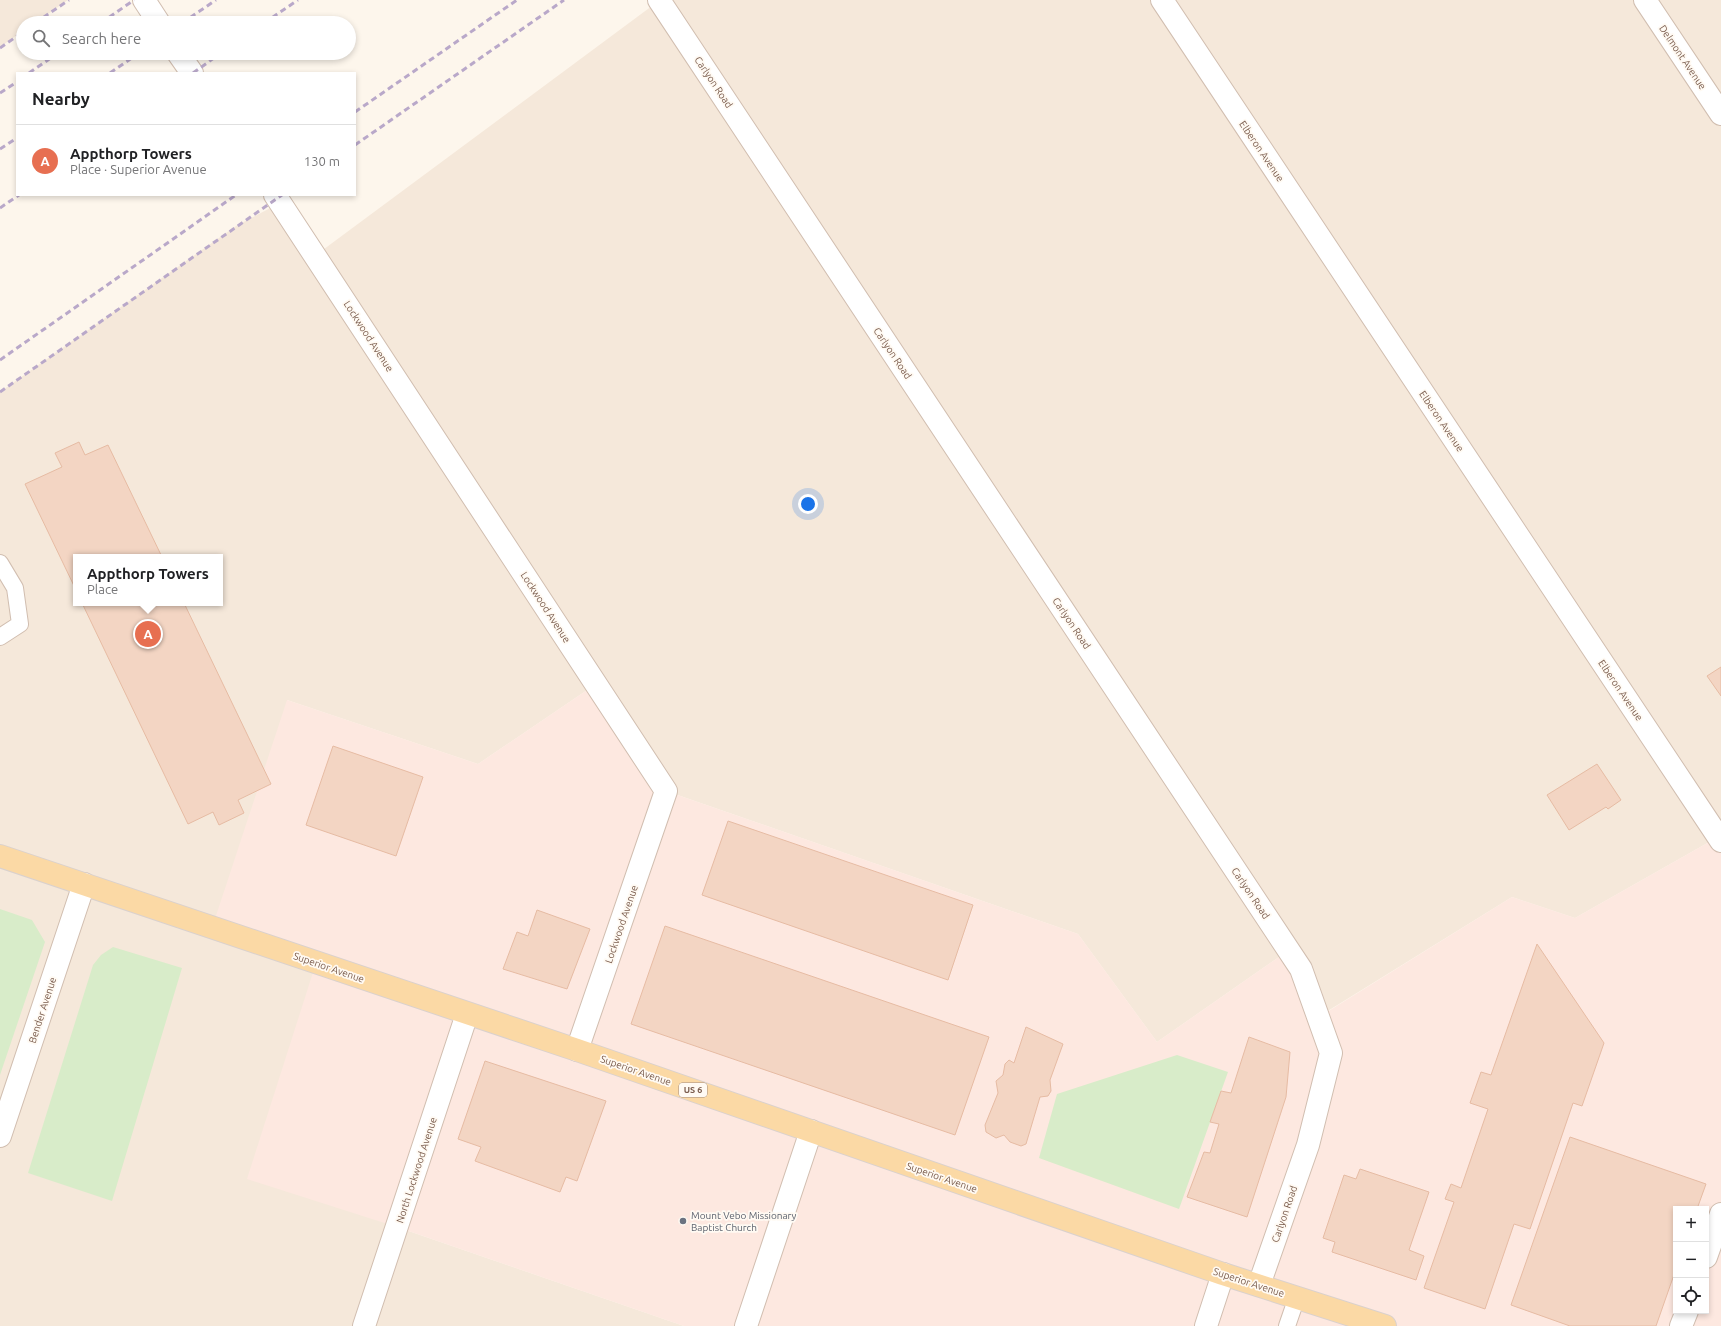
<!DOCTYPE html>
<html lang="en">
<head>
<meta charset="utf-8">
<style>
	body { margin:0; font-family:Ubuntu,sans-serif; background:#f2f2f2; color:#202124 }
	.controls { position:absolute; right:12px; bottom:12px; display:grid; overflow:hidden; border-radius:0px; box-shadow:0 2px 6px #0003 }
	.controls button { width:36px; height:36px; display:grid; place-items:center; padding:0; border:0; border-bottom:1px solid #e0e0e0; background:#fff; color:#202124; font:20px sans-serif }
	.you { position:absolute; left:808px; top:504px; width:14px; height:14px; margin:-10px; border:3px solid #fff; border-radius:50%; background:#1a73e8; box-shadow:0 0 0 6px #1a73e833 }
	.badge { display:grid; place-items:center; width:26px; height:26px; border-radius:50%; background:#e76f51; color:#fff; font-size:13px; font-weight:700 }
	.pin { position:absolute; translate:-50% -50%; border:2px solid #fff; box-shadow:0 1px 4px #0006 }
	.popup { position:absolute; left:73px; top:554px; width:150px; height:52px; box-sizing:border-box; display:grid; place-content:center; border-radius:0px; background:#fff; filter:drop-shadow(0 1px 3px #0005); font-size:13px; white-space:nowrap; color:#757577 }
	.popup b { font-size:15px; color:#202124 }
	.popup::after { content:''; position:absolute; left:50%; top:100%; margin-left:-8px; border:8px solid transparent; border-top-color:#fff }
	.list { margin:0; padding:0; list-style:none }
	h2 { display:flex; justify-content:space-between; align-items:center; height:52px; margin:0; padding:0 16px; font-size:17px }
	h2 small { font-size:13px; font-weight:400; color:#757577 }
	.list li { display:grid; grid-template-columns:26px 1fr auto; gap:12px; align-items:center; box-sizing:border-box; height:72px; padding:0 16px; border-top:1px solid #e0e0e0 }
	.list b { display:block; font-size:15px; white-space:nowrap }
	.list p { margin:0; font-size:13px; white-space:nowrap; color:#757577 }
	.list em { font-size:13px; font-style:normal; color:#757577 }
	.icon { flex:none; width:22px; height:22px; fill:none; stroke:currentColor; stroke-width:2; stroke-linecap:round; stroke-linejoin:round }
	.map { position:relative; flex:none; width:1721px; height:1326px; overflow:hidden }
	.search { position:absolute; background:#fff; box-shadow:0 2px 6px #0003; left:16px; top:16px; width:340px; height:44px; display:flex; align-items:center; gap:10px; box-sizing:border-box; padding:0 14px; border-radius:22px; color:#757577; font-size:15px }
	.panel { position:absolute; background:#fff; box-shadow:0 2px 6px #0003; left:16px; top:72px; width:340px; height:124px; border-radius:0px }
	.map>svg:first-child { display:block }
	.residential { fill:#f5e8da; fill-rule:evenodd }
	.commercial { fill:#fde8e0; fill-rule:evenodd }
	.green { fill:#d8ecc9 }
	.building { fill:#f3d5c3; stroke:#e6bba3 }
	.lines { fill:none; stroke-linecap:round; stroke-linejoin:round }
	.lane-casing { stroke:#d1beb0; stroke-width:18 }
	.street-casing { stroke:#d1beb0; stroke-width:24 }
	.primary-casing { stroke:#dad1cd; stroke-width:24 }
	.lane { stroke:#fff; stroke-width:16 }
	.street { stroke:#fff; stroke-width:22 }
	.primary { stroke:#fbd9a5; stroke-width:22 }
	.rail { stroke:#b9a8c9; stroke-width:3; stroke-dasharray:6 4; stroke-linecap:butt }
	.worship-dot { fill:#6b7280; stroke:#fffaf3; stroke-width:1.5 }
	.labels { text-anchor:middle; stroke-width:3.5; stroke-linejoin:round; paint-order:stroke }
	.shield { fill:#fffaf3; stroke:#a28b7f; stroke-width:1 }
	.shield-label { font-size:9px; font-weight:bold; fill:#7a5c4d }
	.street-label { font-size:10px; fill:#7a5c4d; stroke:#fffaf3 }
	.worship-label { font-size:10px; fill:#5b616d; stroke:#fffaf3; text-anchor:start }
</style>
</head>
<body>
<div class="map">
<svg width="1721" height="1326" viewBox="0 0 1721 1326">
	<rect width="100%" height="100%" fill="#fdf6ec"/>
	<!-- residential -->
	<path class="residential" d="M0,0H68L35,23H23V31L0,47Z
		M660,0H1721V841L1718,837L1575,918L1512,897L1318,1017L1289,950L1157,1042L1078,934L666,791L596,684L478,764L287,700L316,963L397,1227L684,1326H0V392L236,226L280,203L316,255ZM76,557H220V603H76Z"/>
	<!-- commercial -->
	<path class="commercial" d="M596,684L666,791L1078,934L1157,1042L1289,950L1319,1017L1512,897L1575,918L1718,837L1721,841V1326H684L397,1227L247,1179L316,963L212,928L287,700L478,764ZM1676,1209H1706V1311H1676Z"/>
	<!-- green -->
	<path class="green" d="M0,909L32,920L45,942L0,1075Z
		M113,947L182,968L112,1201L28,1173L93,965L101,955Z
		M1177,1055L1228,1072L1179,1209L1039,1158L1057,1094Z"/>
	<!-- building -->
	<path class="building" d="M79,442L85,455L108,445L162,557H76V590L25,484L62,467L55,453Z
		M82,603H184L271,784L238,800L244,813L219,825L213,812L188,824Z
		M1721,667V696L1707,676Z
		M333,746L423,777L396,856L306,825Z
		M1597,764L1621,800L1608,809L1606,807L1569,830L1547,795Z
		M728,821L973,905L948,980L702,895Z
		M537,910L590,929L567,989L503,969L517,932L528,936Z
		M665,926L989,1037L955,1135L631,1024Z
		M1537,944L1604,1043L1582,1106L1573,1103L1530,1229L1514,1224L1485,1309L1424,1288L1454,1202L1445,1199L1451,1184L1461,1188L1488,1109L1470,1103L1481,1072L1491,1075Z
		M1026,1027L1063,1044L1050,1080L1051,1091L1048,1096L1040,1097L1026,1144L1021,1146L1010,1142L1004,1135L996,1138L986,1132L985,1125L998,1093L996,1081L1003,1075L1005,1064L1009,1060L1014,1063Z
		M1249,1037L1290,1052L1286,1097L1247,1217L1187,1197L1204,1152L1210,1153L1219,1124L1210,1122L1221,1091L1231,1093Z
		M485,1061L606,1101L577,1181L566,1177L560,1192L475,1161L481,1147L458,1139Z
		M1570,1137L1706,1184L1697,1209H1676V1269L1656,1326H1570L1511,1305Z
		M1360,1169L1429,1192L1409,1250L1424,1256L1416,1280L1332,1252L1335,1242L1323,1238L1344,1175L1356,1179Z"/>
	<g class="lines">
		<!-- lane casing -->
		<g class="lane-casing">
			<path id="lane" d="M0,563L15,588L20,624L0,637
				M1287,1326L1297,1297"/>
		</g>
		<!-- street casing -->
		<g class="street-casing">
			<path id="street" d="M144,0L159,23
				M659,0L1301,969L1331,1053L1308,1145L1259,1285
				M1162,0L1721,841
				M1645,0L1721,114
				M178,53L192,73
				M275,195L666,791L577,1050
				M0,1136L84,884
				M1706,1257L1721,1214
				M364,1326L467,1014
				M746,1326L811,1131
				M1206,1326L1223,1274
				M1681,1326L1687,1311"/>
		</g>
		<!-- primary casing -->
		<g class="primary-casing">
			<path id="primary" d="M0,856L577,1050L1223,1274L1385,1326"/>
		</g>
		<!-- lane -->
		<use href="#lane" class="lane"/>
		<!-- street -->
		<use href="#street" class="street"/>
		<!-- primary -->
		<use href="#primary" class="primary"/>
		<!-- rail -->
		<path class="rail" d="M35,23L69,0
			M101,23L134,0
			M182,23L216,0
			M264,23L298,0
			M0,48L23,32
			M29,73L58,53
			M110,73L139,53
			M193,73L221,53
			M0,93L17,82
			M355,112L517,0
			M355,145L564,0
			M0,149L17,138
			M0,208L19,195
			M0,360L236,195
			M0,392L282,195"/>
	</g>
	<!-- markers -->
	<circle class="worship-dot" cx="683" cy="1221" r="4"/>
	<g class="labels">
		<!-- shield labels -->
		<rect class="shield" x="679" y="1083" width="28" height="14" rx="3"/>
		<g class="shield-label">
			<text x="693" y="1093">US 6</text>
		</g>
		<!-- street labels -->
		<g class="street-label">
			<text transform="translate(1683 57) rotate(56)" y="4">Delmont Avenue</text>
			<text transform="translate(714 82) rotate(56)" y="4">Carlyon Road</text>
			<text transform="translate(1262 151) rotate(56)" y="4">Elberon Avenue</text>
			<text transform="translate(369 336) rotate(57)" y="4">Lockwood Avenue</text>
			<text transform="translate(893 353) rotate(56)" y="4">Carlyon Road</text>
			<text transform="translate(1442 421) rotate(56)" y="4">Elberon Avenue</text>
			<text transform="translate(546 607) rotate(57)" y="4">Lockwood Avenue</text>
			<text transform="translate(1072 623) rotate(56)" y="4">Carlyon Road</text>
			<text transform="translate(1621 690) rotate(56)" y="4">Elberon Avenue</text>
			<text transform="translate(1251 893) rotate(56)" y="4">Carlyon Road</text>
			<text transform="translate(621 924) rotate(-71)" y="4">Lockwood Avenue</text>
			<text transform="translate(329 967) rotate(19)" y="4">Superior Avenue</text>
			<text transform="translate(42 1010) rotate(-72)" y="4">Bender Avenue</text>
			<text transform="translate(636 1070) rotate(19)" y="4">Superior Avenue</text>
			<text transform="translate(416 1170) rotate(-72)" y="4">North Lockwood Avenue</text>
			<text transform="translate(942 1177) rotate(19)" y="4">Superior Avenue</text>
			<text transform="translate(1284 1214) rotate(-71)" y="4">Carlyon Road</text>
			<text transform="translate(1249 1282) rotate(18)" y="4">Superior Avenue</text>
		</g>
		<!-- worship labels -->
		<g class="worship-label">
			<text x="691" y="1219">Mount Vebo Missionary<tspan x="691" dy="12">Baptist Church</tspan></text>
		</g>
	</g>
</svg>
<div class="controls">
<button>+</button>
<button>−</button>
<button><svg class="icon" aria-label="locate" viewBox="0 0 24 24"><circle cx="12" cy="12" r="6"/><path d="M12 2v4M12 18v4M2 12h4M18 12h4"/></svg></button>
</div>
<div class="you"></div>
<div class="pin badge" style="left:148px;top:634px">A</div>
<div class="popup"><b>Appthorp Towers</b>Place</div>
<div class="search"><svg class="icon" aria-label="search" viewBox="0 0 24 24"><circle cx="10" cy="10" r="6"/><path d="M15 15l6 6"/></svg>Search here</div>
<section class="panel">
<h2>Nearby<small></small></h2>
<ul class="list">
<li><span class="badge">A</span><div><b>Appthorp Towers</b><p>Place · Superior Avenue</p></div><em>130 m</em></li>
</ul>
</section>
</div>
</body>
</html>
